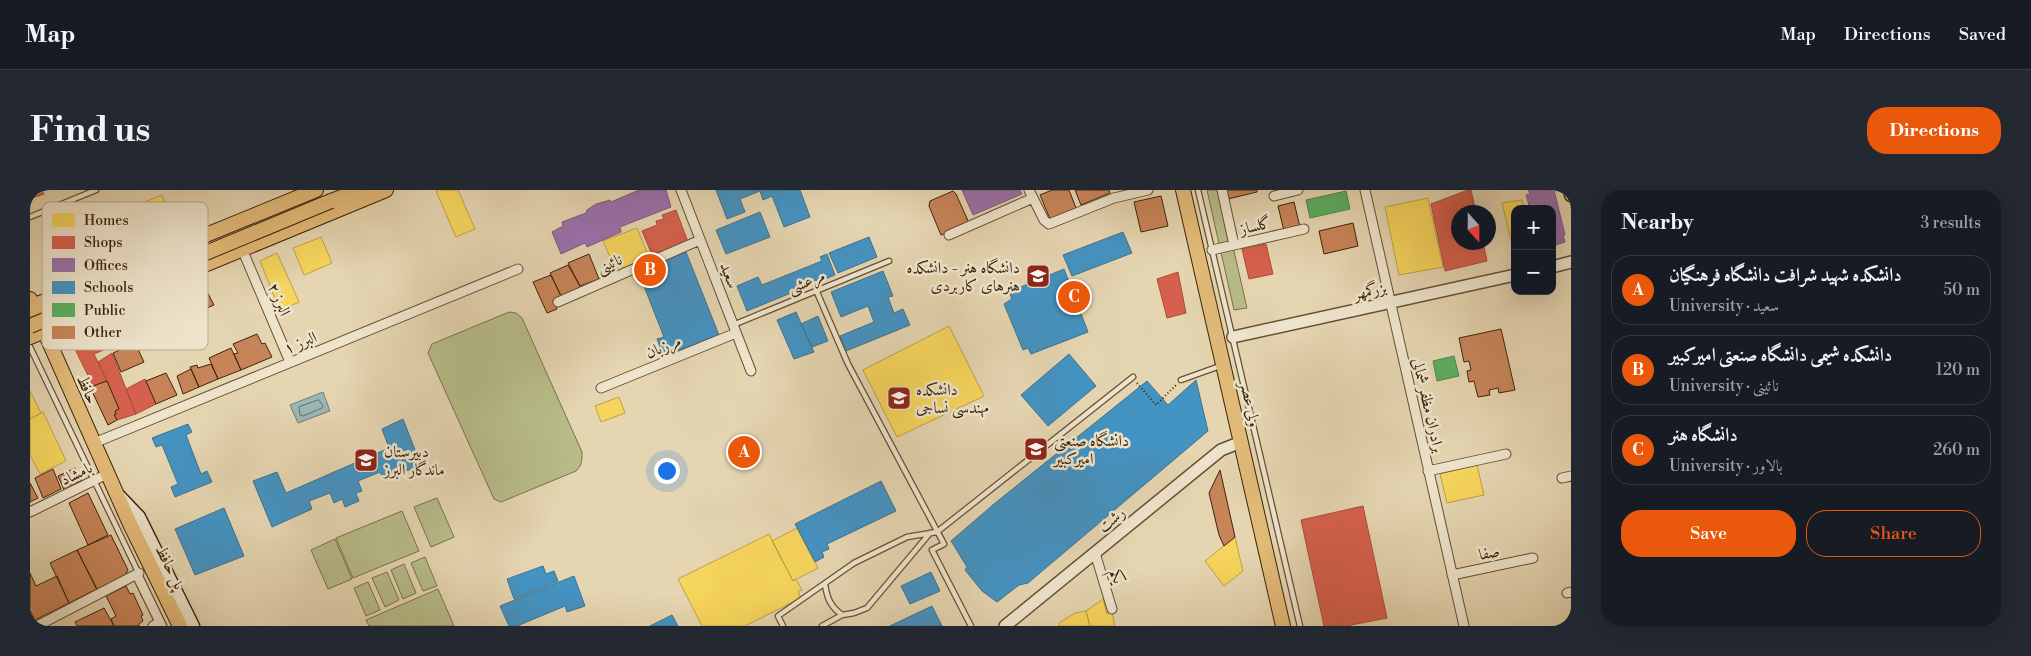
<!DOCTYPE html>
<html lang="en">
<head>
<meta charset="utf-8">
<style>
	body { margin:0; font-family:"Libre Bodoni",Amiri,serif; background:#242831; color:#f1f3f6 }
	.controls { position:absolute; right:15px; top:15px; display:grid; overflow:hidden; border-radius:10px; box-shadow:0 5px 20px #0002 }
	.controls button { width:45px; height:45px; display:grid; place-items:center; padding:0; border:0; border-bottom:1px solid #363941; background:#171b24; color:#f1f3f6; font:25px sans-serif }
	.compass { position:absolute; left:1421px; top:15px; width:45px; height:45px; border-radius:50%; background:#171b24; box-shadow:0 5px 20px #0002; rotate:159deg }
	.you { position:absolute; left:636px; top:280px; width:18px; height:18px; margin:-12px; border:4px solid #fff; border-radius:50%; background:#1a73e8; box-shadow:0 0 0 8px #1a73e833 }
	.badge { display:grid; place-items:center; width:32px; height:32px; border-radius:50%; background:#ea580c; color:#fff; font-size:16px; font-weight:700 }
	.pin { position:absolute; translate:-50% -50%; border:2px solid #fff; box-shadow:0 1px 5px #0006 }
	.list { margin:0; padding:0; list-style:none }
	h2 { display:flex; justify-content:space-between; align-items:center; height:65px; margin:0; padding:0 20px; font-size:21px }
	h2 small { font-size:16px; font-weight:400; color:#9ea1a6 }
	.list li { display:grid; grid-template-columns:32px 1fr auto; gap:15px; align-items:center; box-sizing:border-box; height:70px; margin:0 10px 10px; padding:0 10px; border:1px solid #363941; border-radius:20px }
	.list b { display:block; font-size:19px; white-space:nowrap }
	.list p { margin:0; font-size:16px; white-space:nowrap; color:#9ea1a6 }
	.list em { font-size:16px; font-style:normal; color:#9ea1a6 }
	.actions { display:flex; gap:10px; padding:15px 20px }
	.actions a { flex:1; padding:11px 0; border:1px solid #ea580c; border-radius:20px; text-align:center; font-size:18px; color:#ea580c }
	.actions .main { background:#ea580c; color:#fff }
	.map { position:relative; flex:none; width:1541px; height:436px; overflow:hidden; border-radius:20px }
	header { display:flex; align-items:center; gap:30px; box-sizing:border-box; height:70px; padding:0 25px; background:#171b24; border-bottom:1px solid #363941 }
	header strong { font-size:24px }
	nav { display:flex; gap:28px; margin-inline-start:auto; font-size:18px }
	.intro { display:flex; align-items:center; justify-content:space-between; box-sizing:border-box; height:120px; padding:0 30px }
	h1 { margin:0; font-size:35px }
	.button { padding:12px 22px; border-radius:20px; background:#ea580c; color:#fff; font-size:18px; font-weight:700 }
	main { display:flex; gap:30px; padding:0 30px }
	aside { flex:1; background:#171b24; border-radius:20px; box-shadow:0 5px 20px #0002 }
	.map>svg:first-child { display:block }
	.green { fill:#b7bc89; stroke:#797049 }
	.water { fill:#9ab6b6; stroke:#747c71 }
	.homes { fill:#f6d55c; stroke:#bea043 }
	.shops { fill:#d6604d; stroke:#a84e39 }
	.offices { fill:#9970ab; stroke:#7d597a }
	.schools { fill:#4393c3; stroke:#41728b }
	.public { fill:#5aae61; stroke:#518547 }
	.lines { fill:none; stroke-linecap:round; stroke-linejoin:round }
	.shore { stroke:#6a6d60; stroke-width:1 }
	.building { fill:#c88459; stroke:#3b2409 }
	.service-casing { stroke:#665033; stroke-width:7 }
	.minor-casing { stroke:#665033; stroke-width:11 }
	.tertiary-casing { stroke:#665033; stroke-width:14 }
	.secondary-casing { stroke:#3b2409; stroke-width:15 }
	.primary-casing { stroke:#3b2409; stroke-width:16 }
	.path { stroke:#3b2409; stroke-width:2; stroke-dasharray:1 2.5; stroke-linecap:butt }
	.service { stroke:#eee4cc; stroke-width:4.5 }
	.minor { stroke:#eee4cc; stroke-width:9 }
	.tertiary { stroke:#eee4cc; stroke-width:11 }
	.secondary { stroke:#eee4cc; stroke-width:12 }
	.primary { stroke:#e2ba78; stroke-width:14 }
	.primary-bridge-casing { stroke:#3b2409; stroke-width:16; stroke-linecap:butt }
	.primary-bridge { stroke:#e2ba78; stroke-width:14 }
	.labels { text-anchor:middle; stroke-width:5; stroke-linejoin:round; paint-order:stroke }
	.street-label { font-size:16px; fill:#3b2409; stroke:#eee4cc }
	.poi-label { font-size:16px; fill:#3b2409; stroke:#eee4cc; text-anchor:start }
	.key { fill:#eee4cc; stroke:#b8aa92; stroke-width:1 }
	.key-label { font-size:14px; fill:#3b2409 }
</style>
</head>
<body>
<header>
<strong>Map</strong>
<nav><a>Map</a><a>Directions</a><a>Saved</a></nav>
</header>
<div class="intro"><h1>Find us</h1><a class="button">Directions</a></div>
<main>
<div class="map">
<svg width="1541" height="436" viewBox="0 0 1541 436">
	<rect width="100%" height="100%" fill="#e5d5b1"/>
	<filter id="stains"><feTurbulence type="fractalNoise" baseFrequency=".004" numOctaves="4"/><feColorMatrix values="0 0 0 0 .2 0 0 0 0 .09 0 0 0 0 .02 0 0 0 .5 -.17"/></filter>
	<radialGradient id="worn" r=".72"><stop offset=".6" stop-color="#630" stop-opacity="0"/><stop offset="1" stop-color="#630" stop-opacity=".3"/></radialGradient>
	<!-- green -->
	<path class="green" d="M1177,0H1190L1217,118L1204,120Z
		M479,122L486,123L492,128L552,262C552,271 552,275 546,281L471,312L464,309L398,163L402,154Z
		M407,308L424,347L401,357L384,317Z
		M372,321L389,361L323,388L306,348Z
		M305,349L322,389L298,399L281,360Z
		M395,367L407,396L393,401L381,373Z
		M374,374L386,403L373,409L361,380Z
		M357,382L369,410L355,417L342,388Z
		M338,392L350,420L336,426L324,398Z
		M408,399L424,436H339L336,430Z"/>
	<!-- water -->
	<path class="water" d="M293,202L300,221L268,233L260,215Z"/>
	<!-- homes -->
	<path class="homes" d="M408,0H428L445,39L426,47L406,1Z
		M132,5L144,35L107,50L95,20Z
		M1398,8L1413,77L1369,85L1355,17Z
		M1492,10L1495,19H1485L1484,63L1472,13Z
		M607,38L618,65L612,67L613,70L593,78L592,75L585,78L573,51Z
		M291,47L302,73L274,85L263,58Z
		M247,63L269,112L250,121L230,71Z
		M919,136L954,206L867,247L833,180Z
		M0,201L11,223L0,229Z
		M589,207L595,223L571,232L565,216Z
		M13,222L36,271L10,284L0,265V229Z
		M1447,275L1454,305L1417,313L1410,284Z
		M767,338L788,378L763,391L742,351Z
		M739,344L763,391L766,389L772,400L768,401L771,408L715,436H672L648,389Z
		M1205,347L1213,381L1194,396L1175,371Z
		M1073,409L1077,424L1082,422L1085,436H1060L1056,421Z
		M1056,421L1060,436H1029V433L1045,423Z"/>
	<!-- shops -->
	<path class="shops" d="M0,0H12L14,4L0,9Z
		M1438,0H1441L1446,22H1428V52H1453L1457,71L1415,81L1401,14Z
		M646,20L658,52L623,67L612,41L627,35L626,31L634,29L632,25Z
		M1236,54L1243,84L1219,89L1212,59Z
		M1148,82L1156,123L1137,128L1127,89Z
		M68,139L76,159L64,164L77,191L63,196L43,155L46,148Z
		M82,163L106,224L87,230L84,225L86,224L85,221L89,219L68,172Z
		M115,189L126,214L106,224L96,199Z
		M1333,316L1357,428L1316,436H1294L1271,330Z"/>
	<!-- offices -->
	<path class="offices" d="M609,0H636L641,17L590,37L591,42L557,57L555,53L531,64L522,42L533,36L532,32L556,23L557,20L566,14L580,10L581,12Z
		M932,0H990L992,4L943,25Z
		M1498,0H1524L1535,45H1533L1535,52L1522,56V19H1505L1504,13L1499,15L1496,5L1500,4Z"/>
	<!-- schools -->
	<path class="schools" d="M686,0H770L780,27L754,37L742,6L733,10L730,1L710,9L715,22L697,29Z
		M730,22L740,47L696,64L686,40Z
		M1093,42L1102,63L1042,86L1033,65Z
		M839,47L847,67L808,83L799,63Z
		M656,62L689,145L634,166L627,149L634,147L608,81Z
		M797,64L805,85L717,121L707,96L728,87L732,95L792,71L790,67Z
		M1034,79L1058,142L1001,164L998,158L993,160L974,114L982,109L979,102Z
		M853,81L863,106L858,107L864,123L873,119L880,135L816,161L810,146L844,132L838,116L811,127L801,102Z
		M766,122L784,162L764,169L747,130Z
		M788,126L798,151L782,157L771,134Z
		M1039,164L1066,196L1018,236L991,205Z
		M1166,190L1178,241L998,393L989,395L967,412L952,401L935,380L937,377L921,351L964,314L1117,191L1138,215Z
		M373,229L391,275L354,290L350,282L328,291L332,301L326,303L329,311L315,317L312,309L304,313L300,303L279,311L282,319L242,337L223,291L247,282L256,303L359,258L352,239Z
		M158,234L162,242L156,245L171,284L177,281L182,292L145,307L141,297L148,294L132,255L126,257L122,248Z
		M851,291L866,321L797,354L799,359L792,362L794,367L785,372L765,334Z
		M194,318L214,366L165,385L145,339Z
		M513,376L516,384L524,381L528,391L484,409L477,389Z
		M901,382L910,401L880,414L871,396Z
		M544,386L555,416L537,422L535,416L487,436H479L470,416Z
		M902,416L912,436H860Z
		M642,425L648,436H620Z"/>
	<!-- public -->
	<path class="public" d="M1316,1L1320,19L1280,28L1276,10Z
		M1424,166L1429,186L1407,191L1403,171Z"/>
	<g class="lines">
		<!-- shore -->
		<path class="shore" d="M289,210L293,216L292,218L273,226L270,225L269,217Z"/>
	</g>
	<!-- building -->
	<path class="building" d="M1022,0H1039L1046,18L1020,29L1010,5Z
		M1045,0H1079L1080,3L1051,15Z
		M1196,0H1227V2L1198,9Z
		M923,1L926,4L939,33L911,45L899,16L900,11Z
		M1131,6L1138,36L1111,42L1104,12Z
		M1264,12L1270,37L1254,41L1248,16Z
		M1323,33L1328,56L1294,64L1289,41Z
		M559,64L569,89L550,96L538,73Z
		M538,75L551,98L531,106L520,83Z
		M521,85L531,106L523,110L527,119L517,123L503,92Z
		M174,96L184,115L156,127L147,106Z
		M1471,139L1485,200L1469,203L1468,198L1459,200L1460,205L1448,207L1444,191L1439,192L1437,181L1441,180L1439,171L1434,172L1429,148Z
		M227,144L232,154L235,153L242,167L211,180L204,164L208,163L203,154Z
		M105,153L114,172L91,182L83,163Z
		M201,158L211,180L188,189L179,168Z
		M181,174L188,189L169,197L160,177L167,175L168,178Z
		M161,179L169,197L153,204L147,186Z
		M136,183L147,205L126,214L116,191Z
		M77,191L89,219L85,221L86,224L84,225L87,230L78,235L60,197Z
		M45,278L52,290L34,300L28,286Z
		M23,279L31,299L13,308L5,288Z
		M1190,280L1205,347L1194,356L1189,345L1179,303Z
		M0,293L8,308L0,312Z
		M58,303L78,345L58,355L39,313Z
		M81,345L98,380L94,387L67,400L47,360Z
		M47,360L67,399L39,413L20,373Z
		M0,383L6,396L27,386L39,413L5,430L0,420Z
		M96,396L100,404L103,403L113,425L111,426L113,431L109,434V436H84L81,429L86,426L76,406Z
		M74,418L84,436H47L45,432Z"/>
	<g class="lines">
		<!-- service casing -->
		<g class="service-casing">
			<path id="service" d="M1168,0L1270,436
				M0,27L66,0
				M786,100L818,174L914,354L902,360L941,436
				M703,135L859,71
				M0,157L134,436
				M1151,190L1190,176
				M105,386L128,433
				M795,394C797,408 800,416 812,425L824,423L837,418L900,343
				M753,436L748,426L824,373L877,347L907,342L1103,187
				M792,436L812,425"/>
		</g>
		<!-- minor casing -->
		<g class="minor-casing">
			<path id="minor" d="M651,0L721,181
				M999,0L1014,30L1019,34L1084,8L1118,0
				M1192,0L1204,55
				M1335,0L1434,436
				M1244,6L1268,0
				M919,45L1003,8
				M212,59L260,172
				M1182,60L1274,39
				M528,112L670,50
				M571,198L706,143
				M64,253L488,79
				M1398,281L1476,264
				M1532,288L1541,286
				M0,322L77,284
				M1065,363L1082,419
				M1422,385L1503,368
				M1537,403L1541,402
				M7,436L109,383
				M123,436L128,433"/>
		</g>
		<!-- tertiary casing -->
		<g class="tertiary-casing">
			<path id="tertiary" d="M1522,77L1541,72
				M1203,147L1485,85
				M975,436L1191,260L1211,252"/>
		</g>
		<!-- secondary casing -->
		<g class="secondary-casing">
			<path id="secondary" d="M1540,0L1541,5
				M89,306L109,327L163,436"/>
		</g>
		<!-- primary casing -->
		<g class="primary-casing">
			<path id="primary" d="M1153,0L1253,436
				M301,11L330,0
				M0,109L100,334L150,436
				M0,117L286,0
				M0,147L356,0"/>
		</g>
		<!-- path -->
		<path class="path" d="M1107,193L1126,215L1146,195"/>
		<!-- service -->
		<use href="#service" class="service"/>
		<!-- minor -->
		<use href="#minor" class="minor"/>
		<!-- tertiary -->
		<use href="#tertiary" class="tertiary"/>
		<!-- secondary -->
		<use href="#secondary" class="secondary"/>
		<!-- primary -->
		<use href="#primary" class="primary"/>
		<!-- primary-bridge casing -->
		<g class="primary-bridge-casing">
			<path id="primary-bridge" d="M0,136L301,11"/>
		</g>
		<!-- primary-bridge -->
		<use href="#primary-bridge" class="primary-bridge"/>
	</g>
	<!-- icons -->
	<defs>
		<g id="university-square" transform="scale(1.25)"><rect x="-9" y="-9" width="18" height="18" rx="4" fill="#8f2418" stroke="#eee4cc"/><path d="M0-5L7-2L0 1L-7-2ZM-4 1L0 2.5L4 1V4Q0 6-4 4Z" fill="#fff"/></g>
		<g id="school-square" transform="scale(1.25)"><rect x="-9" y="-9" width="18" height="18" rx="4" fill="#8f2418" stroke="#eee4cc"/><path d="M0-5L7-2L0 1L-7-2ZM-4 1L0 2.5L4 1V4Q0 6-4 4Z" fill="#fff"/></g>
	</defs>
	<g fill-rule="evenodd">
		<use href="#university-square" x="1008" y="86"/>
		<use href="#university-square" x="869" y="208"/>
		<use href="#university-square" x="1006" y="259"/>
		<use href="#school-square" x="336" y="270"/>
	</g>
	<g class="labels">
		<!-- street labels -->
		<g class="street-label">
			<text transform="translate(1225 35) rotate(-13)" y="6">گلساز</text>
			<text transform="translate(579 73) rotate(-24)" y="6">نائینی</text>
			<text transform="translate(700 85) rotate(69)" y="6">سعید</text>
			<text transform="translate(776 91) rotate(-22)" y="6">مرعشی</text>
			<text transform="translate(1340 100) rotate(-12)" y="6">بزرگمهر</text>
			<text transform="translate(250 109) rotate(67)" y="6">البرز ۲</text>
			<text transform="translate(270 152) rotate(-22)" y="6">البرز ۱</text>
			<text transform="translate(633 156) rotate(-22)" y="6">مرزبان</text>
			<text transform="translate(58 199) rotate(66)" y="6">حافظ</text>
			<text transform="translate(1221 214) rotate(78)" y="6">ولی عصر</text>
			<text transform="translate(1399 215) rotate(77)" y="6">برادران مظفر شمالی</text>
			<text transform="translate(46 283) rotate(-26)" y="6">بامشاد</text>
			<text transform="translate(1081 329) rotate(-39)" y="6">رشت</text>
			<text transform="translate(1459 362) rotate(-12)" y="6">صفا</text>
			<text transform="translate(141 377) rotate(64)" y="6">پل حافظ</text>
			<text transform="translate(1088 386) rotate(73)" y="6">یکم</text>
		</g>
		<!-- poi labels -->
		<g class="poi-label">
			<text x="990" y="83" text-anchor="end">دانشگاه هنر - دانشکده<tspan x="990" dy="18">هنرهای کاربردی</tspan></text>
			<text x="886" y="205">دانشکده<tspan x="886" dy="18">مهندسی نساجی</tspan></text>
			<text x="1024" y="256">دانشگاه صنعتی<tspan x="1024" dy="18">امیرکبیر</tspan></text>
			<text x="354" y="267">دبیرستان<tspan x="354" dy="18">ماندگار البرز</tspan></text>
		</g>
	</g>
	<!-- legend -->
	<rect x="12" y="12" width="166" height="148" rx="8" class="key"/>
	<rect x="22" y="23" width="23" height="14" fill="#f6d55c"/>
	<rect x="22" y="46" width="23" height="13" fill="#d6604d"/>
	<rect x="22" y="68" width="23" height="14" fill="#9970ab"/>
	<rect x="22" y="91" width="23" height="13" fill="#4393c3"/>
	<rect x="22" y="113" width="23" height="14" fill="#5aae61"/>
	<rect x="22" y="136" width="23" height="13" fill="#c88459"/>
	<g class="key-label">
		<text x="54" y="35">Homes</text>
		<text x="54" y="57">Shops</text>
		<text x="54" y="80">Offices</text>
		<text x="54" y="102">Schools</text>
		<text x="54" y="125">Public</text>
		<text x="54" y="147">Other</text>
	</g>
	<rect width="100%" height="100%" filter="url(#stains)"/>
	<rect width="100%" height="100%" fill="url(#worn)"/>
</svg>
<div class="controls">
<button>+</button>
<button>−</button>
</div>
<svg class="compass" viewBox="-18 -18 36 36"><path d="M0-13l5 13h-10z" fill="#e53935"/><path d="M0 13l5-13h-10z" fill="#9ea1a6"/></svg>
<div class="you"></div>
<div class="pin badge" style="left:714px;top:262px">A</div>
<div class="pin badge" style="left:620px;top:80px">B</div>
<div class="pin badge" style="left:1044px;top:107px">C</div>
</div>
<aside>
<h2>Nearby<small>3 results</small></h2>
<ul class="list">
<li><span class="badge">A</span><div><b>دانشکده شهید شرافت دانشگاه فرهنگیان</b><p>University · سعید</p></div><em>50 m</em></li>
<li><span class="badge">B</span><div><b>دانشکده شیمی دانشگاه صنعتی امیرکبیر</b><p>University · نائینی</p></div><em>120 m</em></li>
<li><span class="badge">C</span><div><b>دانشگاه هنر</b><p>University · بالاور</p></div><em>260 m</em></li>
</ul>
<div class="actions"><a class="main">Save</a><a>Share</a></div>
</aside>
</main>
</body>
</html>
